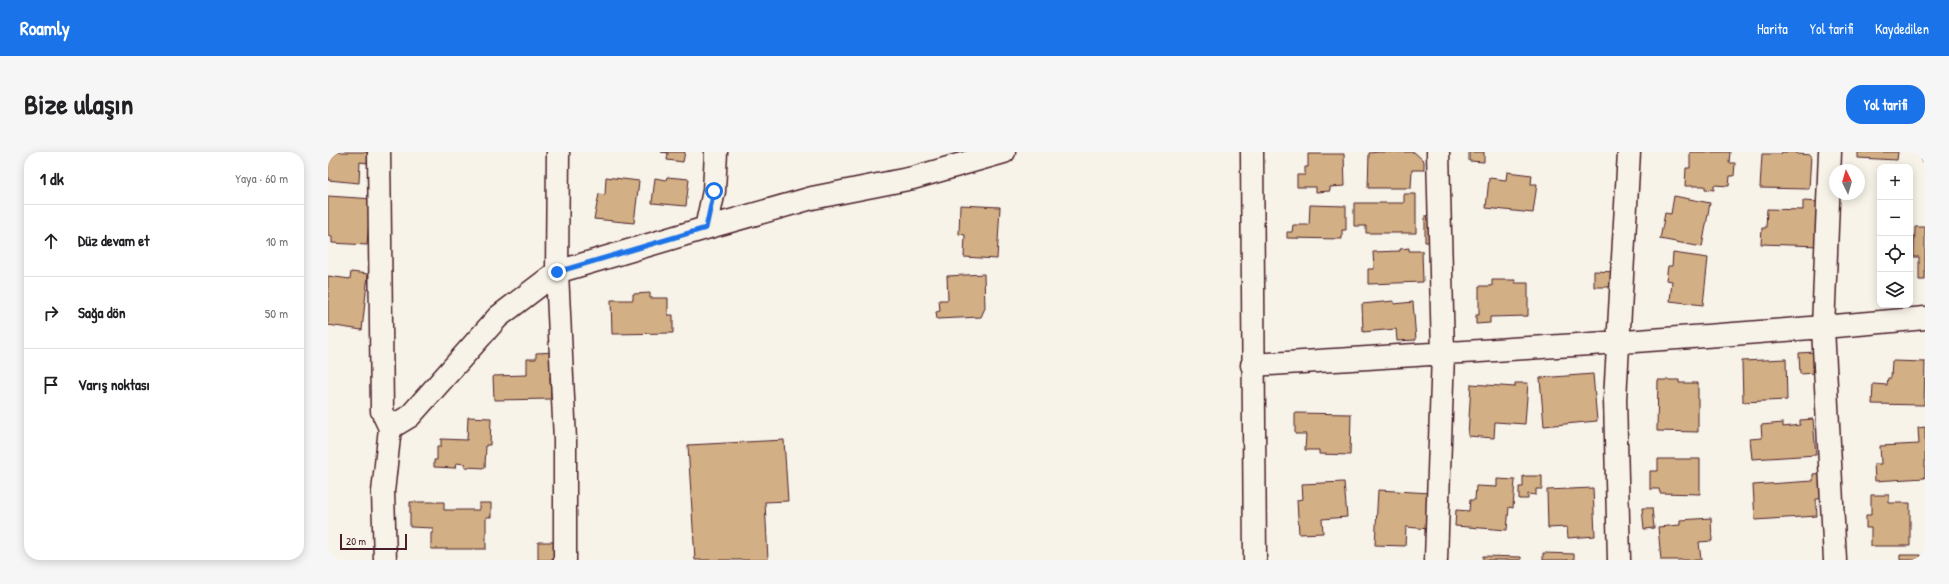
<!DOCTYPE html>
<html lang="tr">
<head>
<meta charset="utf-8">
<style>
	body { margin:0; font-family:"Patrick Hand",sans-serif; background:#f6f6f6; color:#202124 }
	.controls { position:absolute; right:12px; top:12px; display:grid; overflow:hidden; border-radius:8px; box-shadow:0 2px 10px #0003 }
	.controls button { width:36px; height:36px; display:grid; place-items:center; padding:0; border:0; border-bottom:1px solid #e0e0e0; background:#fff; color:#202124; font:20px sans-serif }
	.compass { position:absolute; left:1501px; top:12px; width:36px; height:36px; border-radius:50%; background:#fff; box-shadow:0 2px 10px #0003; rotate:355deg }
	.scale { position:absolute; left:12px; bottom:10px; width:67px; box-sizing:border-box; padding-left:4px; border:2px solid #4a1f2b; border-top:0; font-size:11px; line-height:14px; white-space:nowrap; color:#4a1f2b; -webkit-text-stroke:3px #f7f3e8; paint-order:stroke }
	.stop { position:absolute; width:12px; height:12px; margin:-9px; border:3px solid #1a73e8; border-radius:50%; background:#fff }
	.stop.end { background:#1a73e8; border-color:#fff; box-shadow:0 1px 4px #0008 }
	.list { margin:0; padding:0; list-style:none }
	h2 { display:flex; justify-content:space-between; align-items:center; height:52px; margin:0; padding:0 16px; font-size:17px }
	h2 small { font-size:13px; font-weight:400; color:#757577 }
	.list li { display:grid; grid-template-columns:26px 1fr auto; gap:12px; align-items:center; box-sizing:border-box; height:72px; padding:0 16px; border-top:1px solid #e0e0e0 }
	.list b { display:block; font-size:15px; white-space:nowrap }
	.list em { font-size:13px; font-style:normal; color:#757577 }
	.icon { flex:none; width:22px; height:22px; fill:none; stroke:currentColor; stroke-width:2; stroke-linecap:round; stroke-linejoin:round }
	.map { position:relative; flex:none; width:1597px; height:408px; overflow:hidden; border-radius:16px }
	header { display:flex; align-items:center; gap:24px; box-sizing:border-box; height:56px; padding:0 20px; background:#1a73e8; color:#fff }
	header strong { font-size:19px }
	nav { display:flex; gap:22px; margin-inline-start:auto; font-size:14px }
	.intro { display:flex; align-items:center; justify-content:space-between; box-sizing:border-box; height:96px; padding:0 24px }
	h1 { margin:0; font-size:28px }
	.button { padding:10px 18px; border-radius:16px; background:#1a73e8; color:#fff; font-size:14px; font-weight:700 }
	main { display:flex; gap:24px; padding:0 24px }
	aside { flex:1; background:#fff; border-radius:16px; box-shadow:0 2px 10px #0003 }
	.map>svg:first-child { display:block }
	.building { fill:#d2af84; stroke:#4a1f2b }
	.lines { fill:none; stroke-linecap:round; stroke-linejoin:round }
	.minor-casing { stroke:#4a1f2b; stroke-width:25 }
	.minor { stroke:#f7f3e8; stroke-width:22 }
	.route { stroke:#1a73e8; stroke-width:5 }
</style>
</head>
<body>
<header>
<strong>Roamly</strong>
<nav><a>Harita</a><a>Yol tarifi</a><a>Kaydedilen</a></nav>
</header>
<div class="intro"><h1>Bize ulaşın</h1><a class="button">Yol tarifi</a></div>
<main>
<aside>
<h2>1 dk<small>Yaya · 60 m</small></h2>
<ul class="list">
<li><svg class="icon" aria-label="ahead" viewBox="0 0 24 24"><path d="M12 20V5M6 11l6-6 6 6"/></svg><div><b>Düz devam et</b></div><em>10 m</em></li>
<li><svg class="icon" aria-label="right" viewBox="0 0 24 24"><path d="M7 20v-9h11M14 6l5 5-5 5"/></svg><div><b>Sağa dön</b></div><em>50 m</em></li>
<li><svg class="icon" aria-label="arrive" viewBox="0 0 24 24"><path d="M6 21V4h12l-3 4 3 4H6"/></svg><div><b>Varış noktası</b></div></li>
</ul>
</aside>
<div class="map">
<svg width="1597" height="408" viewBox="0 0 1597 408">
	<rect width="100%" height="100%" fill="#f7f3e8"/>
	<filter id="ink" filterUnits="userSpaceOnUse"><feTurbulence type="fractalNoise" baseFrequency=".025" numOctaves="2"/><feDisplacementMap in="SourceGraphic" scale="8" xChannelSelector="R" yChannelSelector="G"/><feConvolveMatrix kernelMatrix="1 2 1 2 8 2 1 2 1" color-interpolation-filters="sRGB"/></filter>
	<g filter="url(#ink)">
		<!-- building -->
		<path class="building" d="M0,0H40L39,11L32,10L31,31L0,28Z
			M333,0H357L355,10L339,8L340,1Z
			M1051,0H1086L1096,9V18H1084L1083,36H1040L1041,1Z
			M1141,0H1156V10L1141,9Z
			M1362,0H1402L1401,11H1407L1406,24H1402L1401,34L1386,33V38L1377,37V34H1357L1358,16H1362Z
			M1454,0H1469V2L1483,3L1481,37L1432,36L1434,2H1453Z
			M1530,0H1570L1569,8L1530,6Z
			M1594,0H1597V10H1594Z
			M980,2H1016L1017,34L1002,35V39L988,40V35H969V23H977V15H980Z
			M1179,20L1204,23L1203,32H1209L1205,61L1158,56L1161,26L1178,28Z
			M278,25L311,29L306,71L266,67L271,42L277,43Z
			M339,25L361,27L358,54L324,51L327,26L338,28Z
			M1076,42H1088V81H1038V74H1026V51H1076Z
			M0,44L46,47L45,67H41L39,93L4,91V85L0,84Z
			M1346,44L1382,51L1374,95L1332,87L1337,61L1343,62Z
			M1475,49L1492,50L1491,94L1433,92L1434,76H1438L1439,57L1475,58Z
			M632,53L672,55L669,107L636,105L637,83L631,82Z
			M982,53L1018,54V78H1014V87L959,86V80H964L965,73H981Z
			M1097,64H1109V90H1097Z
			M1587,75H1597V128H1591V105H1586Z
			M1081,96V99H1094L1095,130L1040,132V117H1046L1045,100L1072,99V97Z
			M1345,101L1380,106L1375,153L1342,149L1344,129L1338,128L1340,114H1344Z
			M1266,119L1289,120V135H1266Z
			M23,120L40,122L34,178L0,173V124L22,127Z
			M656,122L657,156L653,165L609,167L608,160L612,159L611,148H620L619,124Z
			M1164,128H1187V131H1200V164L1162,165V171L1148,172V163H1151V134H1164Z
			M322,141V146H340V163H345V181L284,182L283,148H305V142Z
			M1066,149V152L1085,150L1088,188L1069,189L1068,177L1035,180L1034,152Z
			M227,200L228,225H222L223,247L166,248L165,224L199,223V207H208V201Z
			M1487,200L1488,221L1472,222L1471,201Z
			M1458,207L1459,248L1415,250L1414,209Z
			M1564,209L1597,210L1596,253L1544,252L1545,232L1559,233L1560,226H1563Z
			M1265,222L1269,269L1216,274L1212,226Z
			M1330,228H1351V231H1370V280L1329,279Z
			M1187,231H1200L1197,272L1167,270L1166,286L1140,284L1143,232L1187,235Z
			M967,261L1023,262L1022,303L991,302V298H977L978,282H967Z
			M140,265L163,266L162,293H158L157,316L137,315V312L128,311L127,316L106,315V308H109V295H113V287L139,288Z
			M1485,267L1488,303L1424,307L1422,287L1434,286L1433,273L1455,271V275L1472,273V268Z
			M1597,275V326L1547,329L1546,312H1553L1552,294L1591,292L1590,276Z
			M456,288L460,349L437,350L440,408H367L360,293Z
			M1330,307H1372V342L1332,341L1331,337H1322V319H1330Z
			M1497,321L1499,347H1488L1489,364L1427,368L1425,333L1485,329V322Z
			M1195,324H1214V337H1208V343L1200,342V347H1191V335H1195Z
			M1169,327L1187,328L1185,356L1181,355L1179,378L1127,374L1128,358L1141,359L1142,348H1147L1148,334L1169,335Z
			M1016,330L1019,365L994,367L995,381L971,382L969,348L975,347L974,332Z
			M1265,336L1267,384L1240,386L1239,375L1220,376L1219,338Z
			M1050,338L1103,341L1101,377L1078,375L1077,394L1047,393Z
			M1543,343H1561V351H1582V394H1543V376H1538V363H1543Z
			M82,350H116V358H151V351H163V365H158V397H103V381H105V376L82,375Z
			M1314,356H1324L1326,376L1316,377Z
			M1383,366L1384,389L1371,390L1373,408H1333L1330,375L1352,373V368Z
			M210,390H234V408H210Z
			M1215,401L1246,402V408H1215Z
			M1572,403H1593V406H1597V408H1572Z
			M1155,404L1193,405V408H1155Z"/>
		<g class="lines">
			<!-- minor casing -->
			<g class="minor-casing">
				<path id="minor" d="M51,0L54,259L62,276L55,340L57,408
					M230,0L229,120L237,288V408
					M924,0L927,408
					M1502,0L1495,176L1507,408
					M378,76L484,46L585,26L676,0
					M924,213C1149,199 1373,187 1597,166
					M62,276L82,264L170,165L229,120L378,76L386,39L388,0
					M1108,408L1115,201L1110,0
					M1291,408L1287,247L1301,0"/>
			</g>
			<!-- minor -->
			<use href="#minor" class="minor"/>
		</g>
	</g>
	<g class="lines" filter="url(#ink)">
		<!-- route -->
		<path class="route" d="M229,120L378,76L386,39"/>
	</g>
</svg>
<div class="controls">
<button>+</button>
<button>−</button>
<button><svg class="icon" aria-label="locate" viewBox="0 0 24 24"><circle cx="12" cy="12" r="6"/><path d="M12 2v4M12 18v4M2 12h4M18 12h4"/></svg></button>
<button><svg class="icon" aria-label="layers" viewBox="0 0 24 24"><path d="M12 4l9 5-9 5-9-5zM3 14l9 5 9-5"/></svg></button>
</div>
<svg class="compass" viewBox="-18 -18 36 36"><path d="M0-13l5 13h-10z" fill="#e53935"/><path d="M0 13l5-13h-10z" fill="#757577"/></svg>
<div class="scale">20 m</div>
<div class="stop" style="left:386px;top:39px"></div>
<div class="stop end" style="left:229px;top:120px"></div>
</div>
</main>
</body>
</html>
